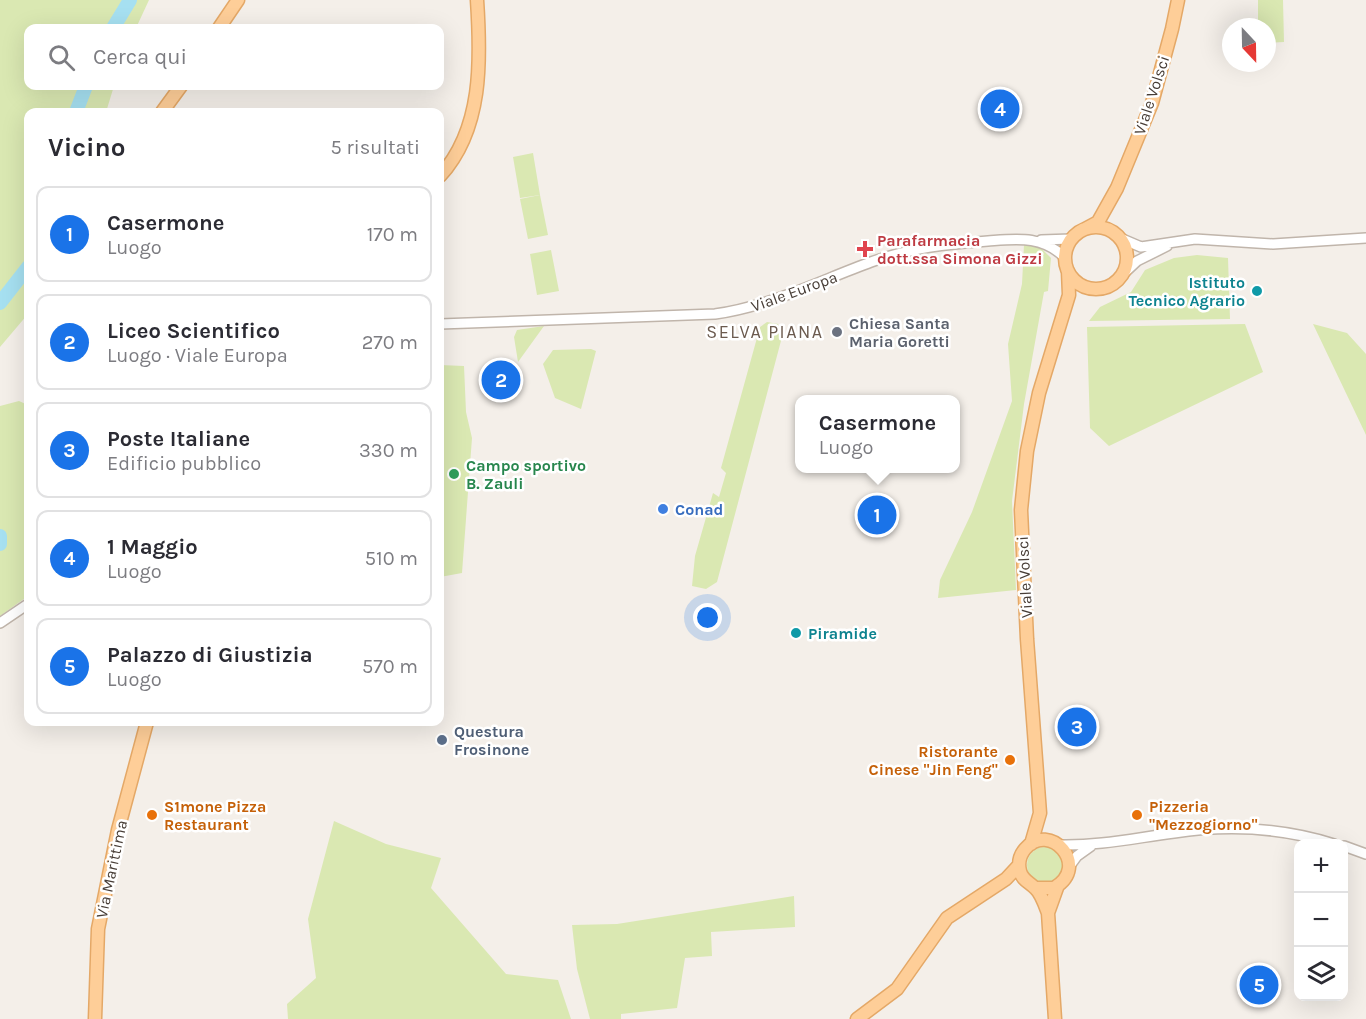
<!DOCTYPE html>
<html lang="it">
<head>
<meta charset="utf-8">
<style>
	body { margin:0; font-family:Karla,sans-serif; background:#f2f2f3; color:#2b2b33 }
	.controls { position:absolute; right:18px; bottom:18px; display:grid; overflow:hidden; border-radius:12px; box-shadow:0 6px 24px #0002 }
	.controls button { width:54px; height:54px; display:grid; place-items:center; padding:0; border:0; border-bottom:2px solid #e1e1e2; background:#fff; color:#2b2b33; font:30px sans-serif }
	.compass { position:absolute; left:1222px; top:18px; width:54px; height:54px; border-radius:50%; background:#fff; box-shadow:0 6px 24px #0002; rotate:158deg }
	.you { position:absolute; left:708px; top:618px; width:21px; height:21px; margin:-15px; border:4px solid #fff; border-radius:50%; background:#1a73e8; box-shadow:0 0 0 9px #1a73e833 }
	.badge { display:grid; place-items:center; width:39px; height:39px; border-radius:50%; background:#1a73e8; color:#fff; font-size:20px; font-weight:700 }
	.pin { position:absolute; translate:-50% -50%; border:3px solid #fff; box-shadow:0 2px 6px #0006 }
	.popup { position:absolute; left:795px; top:395px; width:165px; height:78px; box-sizing:border-box; display:grid; place-content:center; border-radius:12px; background:#fff; filter:drop-shadow(0 2px 4px #0005); font-size:20px; white-space:nowrap; color:#7c7c81 }
	.popup b { font-size:22px; color:#2b2b33 }
	.popup::after { content:''; position:absolute; left:50%; top:100%; margin-left:-12px; border:12px solid transparent; border-top-color:#fff }
	.list { margin:0; padding:0; list-style:none }
	h2 { display:flex; justify-content:space-between; align-items:center; height:78px; margin:0; padding:0 24px; font-size:26px }
	h2 small { font-size:20px; font-weight:400; color:#7c7c81 }
	.list li { display:grid; grid-template-columns:39px 1fr auto; gap:18px; align-items:center; box-sizing:border-box; height:96px; margin:0 12px 12px; padding:0 12px; border:2px solid #e1e1e2; border-radius:12px }
	.list b { display:block; font-size:22px; white-space:nowrap }
	.list p { margin:0; font-size:20px; white-space:nowrap; color:#7c7c81 }
	.list em { font-size:20px; font-style:normal; color:#7c7c81 }
	.icon { flex:none; width:33px; height:33px; fill:none; stroke:currentColor; stroke-width:2; stroke-linecap:round; stroke-linejoin:round }
	.map { position:relative; flex:none; width:1366px; height:1019px; overflow:hidden }
	.search { position:absolute; background:#fff; box-shadow:0 6px 24px #0002; left:24px; top:24px; width:420px; height:66px; display:flex; align-items:center; gap:15px; box-sizing:border-box; padding:0 21px; border-radius:12px; color:#7c7c81; font-size:22px }
	.panel { position:absolute; background:#fff; box-shadow:0 6px 24px #0002; left:24px; top:108px; width:420px; height:618px; border-radius:12px }
	.map>svg:first-child { display:block }
	.green { fill:#dae8b2 }
	.lines { fill:none; stroke-linecap:round; stroke-linejoin:round }
	.river { stroke:#a6e0f1; stroke-width:14 }
	.minor-casing { stroke:#c0b5ab; stroke-width:12 }
	.major-casing { stroke:#e4a867; stroke-width:15 }
	.minor { stroke:#fff; stroke-width:9 }
	.major { stroke:#fece98; stroke-width:12 }
	.health-dot { fill:#e0444e; stroke:#fff; stroke-width:2 }
	.culture-dot { fill:#0f9aa8; stroke:#fff; stroke-width:2 }
	.worship-dot { fill:#6b7280; stroke:#fff; stroke-width:2 }
	.leisure-dot { fill:#2e9e5b; stroke:#fff; stroke-width:2 }
	.shop-dot { fill:#3f7fe0; stroke:#fff; stroke-width:2 }
	.service-dot { fill:#5c6f8a; stroke:#fff; stroke-width:2 }
	.food-dot { fill:#e8710a; stroke:#fff; stroke-width:2 }
	.labels { text-anchor:middle; stroke-width:5; stroke-linejoin:round; paint-order:stroke }
	.street-label { font-size:16px; fill:#483e37; stroke:#fff }
	.health-label { font-size:16px; font-weight:bold; fill:#be3a42; stroke:#fff; text-anchor:start }
	.culture-label { font-size:16px; font-weight:bold; fill:#0d838f; stroke:#fff; text-anchor:end }
	.worship-label { font-size:16px; font-weight:bold; fill:#5b616d; stroke:#fff; text-anchor:start }
	.leisure-label { font-size:16px; font-weight:bold; fill:#27864d; stroke:#fff; text-anchor:start }
	.shop-label { font-size:16px; font-weight:bold; fill:#366cbe; stroke:#fff; text-anchor:start }
	.service-label { font-size:16px; font-weight:bold; fill:#4e5e75; stroke:#fff; text-anchor:start }
	.food-label { font-size:16px; font-weight:bold; fill:#c56008; stroke:#fff; text-anchor:start }
	.neighbourhood-label { font-size:18px; letter-spacing:1.5px; fill:#6b5a4e; stroke:#fff }
</style>
</head>
<body>
<div class="map">
<svg width="1366" height="1019" viewBox="0 0 1366 1019">
	<rect width="100%" height="100%" fill="#f4efe9"/>
	<!-- green -->
	<path class="green" d="M0,0H149L136,28H28V86H114L106,112H28V314L0,347Z
		M1258,0H1283L1284,42L1267,43V27H1258Z
		M533,153L540,195L520,198L513,157Z
		M540,195L548,235L528,239L520,199Z
		M1024,245L1039,246L1051,258L1048,291L1044,292L1024,404L1012,501L1016,590L938,598L940,580L972,512L1012,401L1008,344L1022,284Z
		M551,250L559,291L537,295L530,254Z
		M1197,255L1228,258L1230,319L1089,321L1100,307L1131,292L1145,270L1174,258Z
		M767,322L778,324L782,337L717,582L706,589L692,586L695,556L713,493L719,497L726,473L721,468L760,327Z
		M1245,324L1263,372L1109,446L1090,428L1087,327Z
		M1313,324L1347,333L1366,354V435Z
		M544,326L518,362L514,337L517,330Z
		M591,349L596,351L581,409L555,398L543,364L553,350Z
		M440,365L464,366L466,412L472,438L462,573L440,577Z
		M19,401L28,405V596L0,616V406Z
		M334,821L386,844L441,858L431,888L506,974L558,980L571,1019H288L287,1004L316,978L308,919Z
		M1027 865a18 18 0 1 1 36 0a18 18 0 1 1-36 0Z
		M794,896L795,927L711,932L712,956L685,958L677,1008L621,1014V1019H590L577,969L572,925L617,924Z"/>
	<g class="lines">
		<!-- river -->
		<path class="river" d="M113,28L130,0
			M76,112L86,86
			M0,303L28,267
			M0,536V544"/>
		<!-- minor casing -->
		<g class="minor-casing">
			<path id="minor" d="M1120,238L1141,247L1195,239L1273,244L1366,238
				M1041,240L1071,239
				M1121,276L1137,261L1167,246
				M440,324L715,314C771,306 819,281 871,262C910,248 947,244 988,241C1016,239 1043,235 1065,258
				M0,623L28,604
				M1060,845C1099,846 1135,838 1174,833C1227,825 1283,828 1334,844
				M1344,846L1366,854
				M1069,867L1077,856L1091,846"/>
		</g>
		<!-- major casing -->
		<g class="major-casing">
			<path id="major" d="M219,28L238,0
				M162,112L181,86
				M440,176C483,129 481,60 477,0
				M1065 258a31 31 0 1 1 62 0a31 31 0 1 1-62 0Z
				M1083,230L1098,222L1117,188L1152,103L1172,29L1178,0
				M1031,844L1040,813L1027,639L1021,510L1027,451L1039,393L1069,295L1068,271
				M1036,888H1054C1092,866 1049,820 1025,849C1020,855 1018,863 1020,871C1022,880 1029,882 1035,888C1041,893 1045,905 1048,913
				M95,1019L98,929L118,830L147,722
				M857,1019L897,989L947,918L1006,879L1019,865
				M1055,1019L1048,913L1058,885"/>
		</g>
		<!-- minor -->
		<use href="#minor" class="minor"/>
		<!-- major -->
		<use href="#major" class="major"/>
	</g>
	<!-- markers -->
	<path class="health-dot" d="M862 240h6v6h6v6h-6v6h-6v-6h-6v-6h6z"/>
	<g class="culture-dot">
		<circle cx="1257" cy="291" r="6"/>
		<circle cx="796" cy="633" r="6"/>
	</g>
	<circle class="worship-dot" cx="837" cy="332" r="6"/>
	<circle class="leisure-dot" cx="454" cy="474" r="6"/>
	<circle class="shop-dot" cx="663" cy="509" r="6"/>
	<circle class="service-dot" cx="442" cy="740" r="6"/>
	<g class="food-dot">
		<circle cx="1010" cy="760" r="6"/>
		<circle cx="152" cy="815" r="6"/>
		<circle cx="1137" cy="815" r="6"/>
	</g>
	<g class="labels">
		<!-- street labels -->
		<g class="street-label">
			<text transform="translate(1151 95) rotate(-72)" y="6">Viale Volsci</text>
			<text transform="translate(794 291) rotate(-20)" y="6">Viale Europa</text>
			<text transform="translate(1024 577) rotate(-93)" y="6">Viale Volsci</text>
			<text transform="translate(111 869) rotate(-78)" y="6">Via Marittima</text>
		</g>
		<!-- health labels -->
		<g class="health-label">
			<text x="877" y="246">Parafarmacia<tspan x="877" dy="18">dott.ssa Simona Gizzi</tspan></text>
		</g>
		<!-- culture labels -->
		<g class="culture-label">
			<text x="1245" y="288">Istituto<tspan x="1245" dy="18">Tecnico Agrario</tspan></text>
			<text x="808" y="639" text-anchor="start">Piramide</text>
		</g>
		<!-- worship labels -->
		<g class="worship-label">
			<text x="849" y="329">Chiesa Santa<tspan x="849" dy="18">Maria Goretti</tspan></text>
		</g>
		<!-- leisure labels -->
		<g class="leisure-label">
			<text x="466" y="471">Campo sportivo<tspan x="466" dy="18">B. Zauli</tspan></text>
		</g>
		<!-- shop labels -->
		<g class="shop-label">
			<text x="675" y="515">Conad</text>
		</g>
		<!-- service labels -->
		<g class="service-label">
			<text x="454" y="737">Questura<tspan x="454" dy="18">Frosinone</tspan></text>
		</g>
		<!-- food labels -->
		<g class="food-label">
			<text x="998" y="757" text-anchor="end">Ristorante<tspan x="998" dy="18">Cinese "Jin Feng"</tspan></text>
			<text x="164" y="812">S1mone Pizza<tspan x="164" dy="18">Restaurant</tspan></text>
			<text x="1149" y="812">Pizzeria<tspan x="1149" dy="18">"Mezzogiorno"</tspan></text>
		</g>
		<!-- neighbourhood labels -->
		<g class="neighbourhood-label">
			<text x="765" y="338">SELVA PIANA</text>
		</g>
	</g>
</svg>
<div class="controls">
<button>+</button>
<button>−</button>
<button><svg class="icon" aria-label="layers" viewBox="0 0 24 24"><path d="M12 4l9 5-9 5-9-5zM3 14l9 5 9-5"/></svg></button>
</div>
<svg class="compass" viewBox="-18 -18 36 36"><path d="M0-13l5 13h-10z" fill="#e53935"/><path d="M0 13l5-13h-10z" fill="#7c7c81"/></svg>
<div class="you"></div>
<div class="pin badge" style="left:877px;top:515px">1</div>
<div class="popup"><b>Casermone</b>Luogo</div>
<div class="pin badge" style="left:501px;top:380px">2</div>
<div class="pin badge" style="left:1077px;top:727px">3</div>
<div class="pin badge" style="left:1000px;top:109px">4</div>
<div class="pin badge" style="left:1259px;top:985px">5</div>
<div class="search"><svg class="icon" aria-label="search" viewBox="0 0 24 24"><circle cx="10" cy="10" r="6"/><path d="M15 15l6 6"/></svg>Cerca qui</div>
<section class="panel">
<h2>Vicino<small>5 risultati</small></h2>
<ul class="list">
<li><span class="badge">1</span><div><b>Casermone</b><p>Luogo</p></div><em>170 m</em></li>
<li><span class="badge">2</span><div><b>Liceo Scientifico</b><p>Luogo · Viale Europa</p></div><em>270 m</em></li>
<li><span class="badge">3</span><div><b>Poste Italiane</b><p>Edificio pubblico</p></div><em>330 m</em></li>
<li><span class="badge">4</span><div><b>1 Maggio</b><p>Luogo</p></div><em>510 m</em></li>
<li><span class="badge">5</span><div><b>Palazzo di Giustizia</b><p>Luogo</p></div><em>570 m</em></li>
</ul>
</section>
</div>
</body>
</html>
